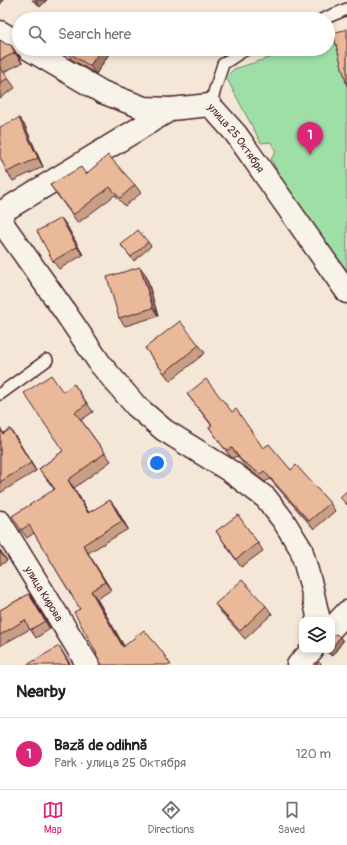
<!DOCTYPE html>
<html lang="en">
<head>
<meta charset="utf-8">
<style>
	body { margin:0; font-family:Pangolin,sans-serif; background:#f2f2f2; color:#202124 }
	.controls { position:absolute; right:12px; bottom:12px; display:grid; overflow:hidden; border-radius:8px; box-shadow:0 2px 6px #0003 }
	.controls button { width:36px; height:36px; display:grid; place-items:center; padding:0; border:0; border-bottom:1px solid #e0e0e0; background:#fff; color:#202124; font:20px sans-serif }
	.you { position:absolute; left:157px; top:463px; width:14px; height:14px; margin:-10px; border:3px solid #fff; border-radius:50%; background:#1a73e8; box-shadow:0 0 0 6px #1a73e833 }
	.badge { display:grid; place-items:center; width:26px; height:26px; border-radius:50%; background:#db2777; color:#fff; font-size:13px; font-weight:700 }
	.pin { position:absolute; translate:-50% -33px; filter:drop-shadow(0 1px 2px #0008) }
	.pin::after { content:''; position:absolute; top:21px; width:14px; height:12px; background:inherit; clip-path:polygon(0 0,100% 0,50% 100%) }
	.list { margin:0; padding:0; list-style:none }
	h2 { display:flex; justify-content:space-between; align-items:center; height:52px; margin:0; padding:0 16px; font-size:17px }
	h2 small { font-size:13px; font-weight:400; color:#757577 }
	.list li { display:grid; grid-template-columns:26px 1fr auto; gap:12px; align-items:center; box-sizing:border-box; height:72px; padding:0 16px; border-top:1px solid #e0e0e0 }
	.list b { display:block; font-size:15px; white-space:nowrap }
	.list p { margin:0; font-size:13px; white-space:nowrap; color:#757577 }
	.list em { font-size:13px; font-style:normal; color:#757577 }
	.icon { flex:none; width:22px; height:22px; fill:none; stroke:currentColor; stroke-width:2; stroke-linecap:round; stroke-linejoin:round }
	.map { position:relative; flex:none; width:347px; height:665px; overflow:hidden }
	.search { position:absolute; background:#fff; box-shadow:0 2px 6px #0003; left:12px; right:12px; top:12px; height:44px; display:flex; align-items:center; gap:10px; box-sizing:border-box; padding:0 14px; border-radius:22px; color:#757577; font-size:15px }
	.sheet { height:124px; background:#fff }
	nav { display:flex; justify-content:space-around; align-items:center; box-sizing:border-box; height:56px; border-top:1px solid #e0e0e0; background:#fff; font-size:11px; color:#757577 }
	nav a { display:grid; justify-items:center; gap:2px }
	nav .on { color:#db2777 }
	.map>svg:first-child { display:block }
	.green { fill:#9edfa8; stroke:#747f6a }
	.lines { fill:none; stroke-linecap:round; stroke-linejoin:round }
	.service-casing { stroke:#4a1f2b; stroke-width:14 }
	.minor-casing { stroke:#4a1f2b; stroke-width:25 }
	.service { stroke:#f7f3e8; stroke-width:11 }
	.minor { stroke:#f7f3e8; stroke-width:22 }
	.wall { fill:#c89f84; stroke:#4a1f2b }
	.shaded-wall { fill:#a3826c; stroke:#4a1f2b }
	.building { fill:#e9b99a; stroke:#4a1f2b }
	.labels { text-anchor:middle; stroke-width:3.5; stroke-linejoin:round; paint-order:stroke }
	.street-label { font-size:11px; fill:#4a1f2b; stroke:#f7f3e8 }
</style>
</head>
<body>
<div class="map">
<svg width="347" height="665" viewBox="0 0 347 665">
	<rect width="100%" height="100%" fill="#f4e7d8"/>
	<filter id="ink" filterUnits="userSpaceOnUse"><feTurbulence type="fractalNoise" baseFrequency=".025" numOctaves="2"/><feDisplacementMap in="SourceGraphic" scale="8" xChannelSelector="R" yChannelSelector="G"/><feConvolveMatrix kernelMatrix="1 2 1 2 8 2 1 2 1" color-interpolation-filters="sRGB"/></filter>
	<g filter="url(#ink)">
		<!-- green -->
		<path class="green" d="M347,33V280L296,206L271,159L276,152L271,142L261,143L226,77L234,69L297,49H328V39Z"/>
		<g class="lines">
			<!-- service casing -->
			<g class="service-casing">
				<path id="service" d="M323,19L347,9
					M210,105L223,64L243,51L247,49
					M0,394L47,360"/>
			</g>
			<!-- minor casing -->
			<g class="minor-casing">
				<g id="minor">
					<path d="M0,32L19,43"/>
					<path id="s1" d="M29,49L102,92L144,108L171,109L210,105L236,134L347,292"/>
					<path d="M0,213L171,109"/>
					<path d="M0,220L63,309L101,365L136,406L164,430L230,471L266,498L283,520L301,549L311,585L318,616L317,620"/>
					<path id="s2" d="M0,522L88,665"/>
					<path d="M332,628L347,612"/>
					<path d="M298,665L312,650"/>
				</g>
			</g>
			<!-- service -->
			<use href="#service" class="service"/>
			<!-- minor -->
			<use href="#minor" class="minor"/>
		</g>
		<!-- wall -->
		<path class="wall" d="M32,0H47L40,7Z
			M0,40L18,55L22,63L4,72L15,88L0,98Z
			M67,49H112L96,74L71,59L66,51Z
			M19,118L25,126L43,167L13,181L7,172Z
			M86,174L135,185L141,193L125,206L115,195L78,223L50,185Z
			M61,218L67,226L83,255L59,269L53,261Z
			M148,242L151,246L134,261L121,245Z
			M146,275L158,316L125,326L119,318Z
			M199,345L205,353L170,381L145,348Z
			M74,384L93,412L81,420L111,461L74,488L89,513L116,508L128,529L88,553L111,590L97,599L124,646L161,650L97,654L80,609L34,533L27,538L21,530L54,489L39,469L63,451Z
			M187,394L232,412L263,448L291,470L330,503L335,511L314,529L270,479L265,482L247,468L237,456L233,458L229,455L209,427L212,426Z
			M0,427L3,433L10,429L36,471L0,493Z
			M216,531L258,543L263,551L241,567Z
			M0,550L7,561L0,565Z
			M29,594L35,602L50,629L36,638L30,629L0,646V610Z
			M215,604L266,606L272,614L245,639L221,612Z
			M343,641L332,656L324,650H332Z"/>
		<!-- shaded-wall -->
		<path class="shaded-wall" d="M0,0H3L0,5Z
			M35,0H47L40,7Z
			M11,45L18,55L22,63L15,53Z
			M101,49H112L96,74L90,66Z
			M19,118L25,126L43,167L38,158Z
			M61,218L67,226L83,255L77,247Z
			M140,267L146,275L158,316L153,308Z
			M10,429L16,437L36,471L31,463Z
			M68,480L74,488L94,521L88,513Z
			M110,500L116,508L128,529L122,521Z
			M83,545L88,553L111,590L105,582Z
			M0,550L7,561L0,552Z
			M91,591L97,599L129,655L123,647Z
			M29,594L35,602L50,629L45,621Z
			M340,637L343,641L332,656L329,652L331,650H332V648Z
			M59,646L64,654L71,665H70Z"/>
		<!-- building -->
		<path class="building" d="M91,15L97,19H88Z
			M347,29V86L333,33Z
			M0,40L6,44L11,45L15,53L0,60Z
			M67,49H101L90,66L66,51Z
			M0,67L8,78L0,83Z
			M19,118L38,158L7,172L0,157V127Z
			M108,155L135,185L120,198L110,187L73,215L50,185L81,167L86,174Z
			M61,218L77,247L53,261L37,231Z
			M138,230L148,242L131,257L121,245Z
			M140,267L153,308L119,318L107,277Z
			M180,321L199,345L164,373L145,348Z
			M51,375L63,392L74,384L87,404L75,412L105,453L68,480L88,513L110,500L122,521L83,545L105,582L91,591L123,647L144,630L161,650L171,665H102L96,654H97L74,612L80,609L29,525L21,530L12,516L55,489L39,469L63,451L24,393Z
			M206,379L232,412L236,409L263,448L269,444L291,470L296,465L330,503L309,521L264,471L260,474L241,460L232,448L228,450L223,447L209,427L212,425L187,394Z
			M0,429L3,434L10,429L31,463L0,482Z
			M347,491V505L340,497Z
			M238,515L258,543L236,559L216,531Z
			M242,580L266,606L240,631L215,604Z
			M29,594L45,621L30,630L25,620L0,635V610Z
			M336,634L340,637L332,648V636Z
			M59,646L69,664L67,665H27Z
			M319,662L322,665H316Z"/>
	</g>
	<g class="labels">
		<!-- street labels -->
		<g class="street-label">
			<text dy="4" stroke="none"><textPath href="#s1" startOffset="238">улица 25 Октября</textPath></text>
			<text dy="4" stroke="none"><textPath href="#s2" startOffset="84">улица Кирова</textPath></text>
		</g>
	</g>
</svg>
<div class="controls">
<button><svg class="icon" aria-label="layers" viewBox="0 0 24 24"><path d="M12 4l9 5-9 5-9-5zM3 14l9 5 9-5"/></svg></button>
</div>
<div class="you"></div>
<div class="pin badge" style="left:310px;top:155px">1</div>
<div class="search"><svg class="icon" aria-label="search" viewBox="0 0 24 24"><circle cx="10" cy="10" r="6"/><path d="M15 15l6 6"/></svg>Search here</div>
</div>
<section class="sheet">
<h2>Nearby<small></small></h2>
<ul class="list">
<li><span class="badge">1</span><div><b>Bază de odihnă</b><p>Park · улица 25 Октября</p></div><em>120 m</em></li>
</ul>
</section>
<nav>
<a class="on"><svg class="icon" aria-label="map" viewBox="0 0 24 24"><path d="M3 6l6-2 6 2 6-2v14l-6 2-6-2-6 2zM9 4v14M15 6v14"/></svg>Map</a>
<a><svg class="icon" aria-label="directions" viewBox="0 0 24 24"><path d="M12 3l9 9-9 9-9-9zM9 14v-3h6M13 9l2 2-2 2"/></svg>Directions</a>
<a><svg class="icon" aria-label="saved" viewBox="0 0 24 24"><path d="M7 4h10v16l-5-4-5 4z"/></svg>Saved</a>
</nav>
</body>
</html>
